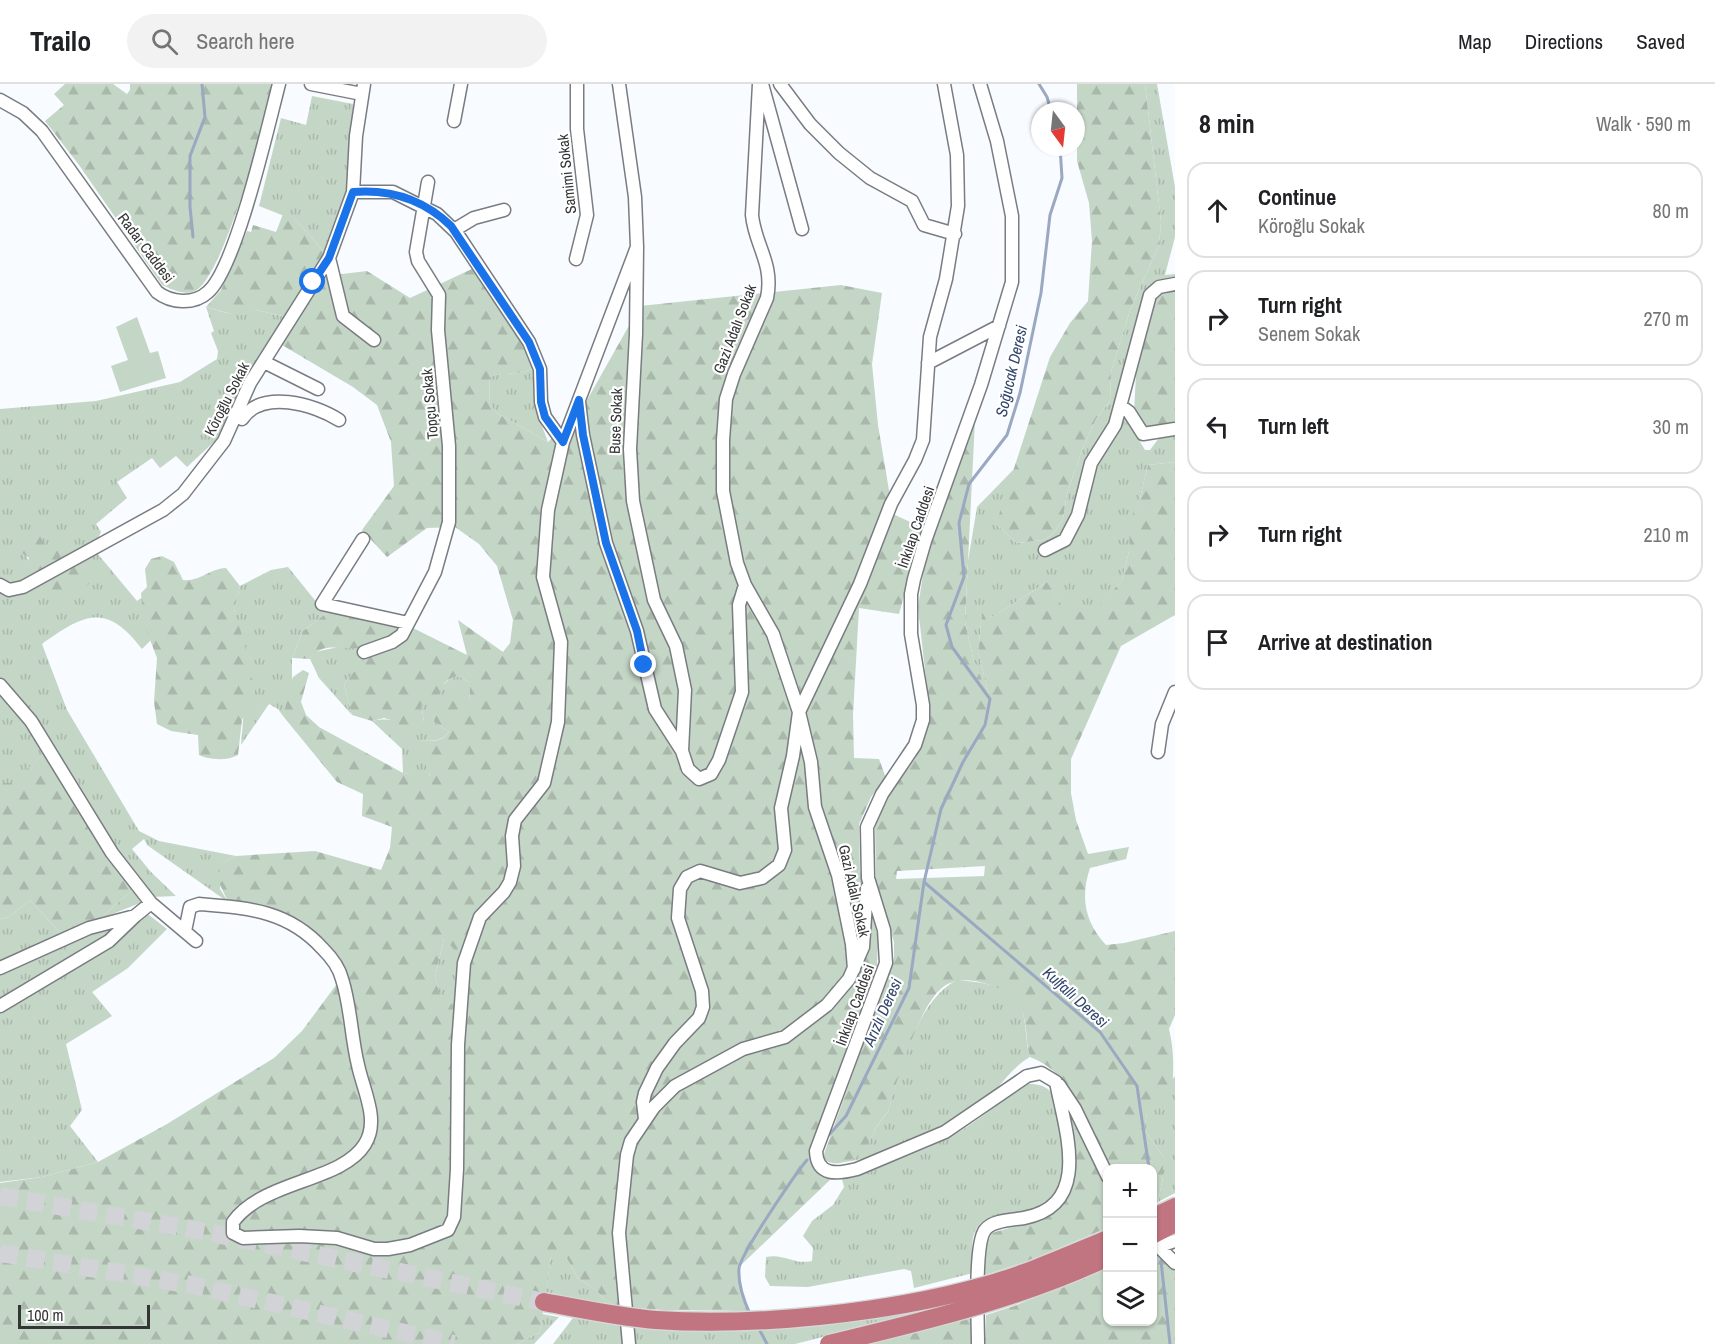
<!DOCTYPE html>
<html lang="en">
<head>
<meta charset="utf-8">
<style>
	body { margin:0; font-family:"Archivo Narrow",sans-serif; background:#f2f2f2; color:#202124 }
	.controls { position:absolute; right:18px; bottom:18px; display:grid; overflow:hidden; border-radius:12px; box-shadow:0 2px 4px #0004 }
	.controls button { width:54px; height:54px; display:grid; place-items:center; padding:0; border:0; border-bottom:2px solid #e0e0e0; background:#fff; color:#202124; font:30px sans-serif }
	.compass { position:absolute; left:1031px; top:18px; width:54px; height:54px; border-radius:50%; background:#fff; box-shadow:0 2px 4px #0004; rotate:165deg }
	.scale { position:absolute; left:18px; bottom:15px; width:132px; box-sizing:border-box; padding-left:6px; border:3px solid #343537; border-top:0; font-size:16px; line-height:21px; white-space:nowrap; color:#343537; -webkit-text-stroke:4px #fff; paint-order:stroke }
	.stop { position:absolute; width:18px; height:18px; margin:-14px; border:4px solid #1a73e8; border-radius:50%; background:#fff }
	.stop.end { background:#1a73e8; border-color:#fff; box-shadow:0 2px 6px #0008 }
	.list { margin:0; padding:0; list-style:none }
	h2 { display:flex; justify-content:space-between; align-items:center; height:78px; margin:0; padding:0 24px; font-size:26px }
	h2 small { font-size:20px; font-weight:400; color:#757577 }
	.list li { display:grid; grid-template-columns:39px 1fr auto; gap:18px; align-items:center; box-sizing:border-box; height:96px; margin:0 12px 12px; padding:0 12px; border:2px solid #e0e0e0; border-radius:18px }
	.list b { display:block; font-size:22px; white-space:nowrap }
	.list p { margin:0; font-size:20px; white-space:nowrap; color:#757577 }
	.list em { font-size:20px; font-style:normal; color:#757577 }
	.icon { flex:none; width:33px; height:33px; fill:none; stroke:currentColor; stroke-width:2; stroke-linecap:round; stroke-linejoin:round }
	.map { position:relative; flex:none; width:1175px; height:1260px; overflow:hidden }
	header { display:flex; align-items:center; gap:36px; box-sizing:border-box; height:84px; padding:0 30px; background:#fff; border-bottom:2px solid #e0e0e0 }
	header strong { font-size:28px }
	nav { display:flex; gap:33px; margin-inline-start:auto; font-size:21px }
	.search { width:420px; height:54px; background:#f2f2f2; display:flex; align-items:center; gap:15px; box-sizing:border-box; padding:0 21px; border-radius:33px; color:#757577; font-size:22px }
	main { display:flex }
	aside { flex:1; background:#fff }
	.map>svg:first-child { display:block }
	.grass { fill:url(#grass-tufts) }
	.forest { fill:url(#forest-firs); fill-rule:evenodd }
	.park { fill:#c4d6c6 }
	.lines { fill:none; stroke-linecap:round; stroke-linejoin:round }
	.stream { stroke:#9aa8c1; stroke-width:3 }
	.highway-tunnel { stroke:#d1d3d7; stroke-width:18; stroke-dasharray:18 9; stroke-linecap:butt }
	.minor-casing { stroke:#797c81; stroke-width:15 }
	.highway-casing { stroke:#d6d7d7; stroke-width:21 }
	.minor { stroke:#fff; stroke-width:12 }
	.highway { stroke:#c07580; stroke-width:18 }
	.highway-bridge-casing { stroke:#d6d7d7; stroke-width:21; stroke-linecap:butt }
	.highway-bridge { stroke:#c07580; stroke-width:18 }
	.route { stroke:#1a73e8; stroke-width:8 }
	.labels { text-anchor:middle; stroke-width:4.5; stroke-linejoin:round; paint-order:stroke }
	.street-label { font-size:15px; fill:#343537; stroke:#fff }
	.water-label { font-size:16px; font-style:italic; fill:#31456c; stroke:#fff }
</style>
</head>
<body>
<header>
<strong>Trailo</strong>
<div class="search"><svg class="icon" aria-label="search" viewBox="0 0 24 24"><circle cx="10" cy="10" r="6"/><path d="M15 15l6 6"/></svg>Search here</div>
<nav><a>Map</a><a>Directions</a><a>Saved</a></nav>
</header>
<main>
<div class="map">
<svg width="1175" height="1260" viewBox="0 0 1175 1260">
	<defs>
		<pattern id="grass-tufts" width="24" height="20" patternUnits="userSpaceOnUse" patternTransform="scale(1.5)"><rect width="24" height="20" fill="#c4d6c6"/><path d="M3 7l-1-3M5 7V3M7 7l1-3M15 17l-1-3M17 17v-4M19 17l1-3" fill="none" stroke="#a9b8ab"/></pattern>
		<pattern id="forest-firs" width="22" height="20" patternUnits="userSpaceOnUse" patternTransform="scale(1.5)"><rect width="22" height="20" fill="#c4d6c6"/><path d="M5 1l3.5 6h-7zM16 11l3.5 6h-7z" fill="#a9b8ab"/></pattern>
	</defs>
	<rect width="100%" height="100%" fill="#f8fbff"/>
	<!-- grass -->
	<path class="grass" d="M1145,0H1157L1175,103V153L1165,191L1175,190V197C1158,198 1149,204 1142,219L1114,333L1104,352L1091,369L1068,445L1062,455L1044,463L1045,469C1086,460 1081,411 1094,380C1100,364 1114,352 1120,336L1126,335L1145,366H1150L1159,354L1175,350V378L1148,381L1140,414L1131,436L1129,467L1122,496L1092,531L1064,526L1047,498L993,533L982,530L978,568L990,615L974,578L965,538L968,477L977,423L1014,385L997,441L1017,459L1044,456L1054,449L1063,435L1067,410L1081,368L1096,335L1110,317L1111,288L1130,226L1159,161L1161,138Z
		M312,12L353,20L346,110L325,169L297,137L259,122L281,34L306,41Z
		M206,223C224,228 239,235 257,226L286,233L245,298L227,340L215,357L187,383L176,372L160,384L152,374L117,398L127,414L96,440L101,448L95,460L62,476V464L24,469L37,490L13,502L0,496V325L96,317L180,298L217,275L218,267L211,249L214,247Z
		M533,284L539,334L548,358L497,329L490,321L489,293C503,287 516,293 533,284Z
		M97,469L137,517L144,512L151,556L142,565C106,518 84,530 42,560L67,626L139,747L159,757L236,772L223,779L220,805L228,818L147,761L144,755L132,765L151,788L176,812L152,813L113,762L28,624L0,594V508L17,512Z
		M288,483L318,520L328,528L303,547L292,574V604L283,632L278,625L269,620L241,661L247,589L234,525L240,502L271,486Z
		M343,562L357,564L361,571L368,572L344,600L352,631L319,594L310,575L315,568Z
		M459,592L470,599L469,617L443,624L433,632L434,638L449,648C442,657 432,658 421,656L430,693L403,689L402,665L372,637C388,633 407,638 424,638L421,620L451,594Z
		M0,607L24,635L45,669L11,700L0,699Z
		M132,806L141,816L140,819L100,835Z
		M30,816L61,850L0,878V835L9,833Z
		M145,828L167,845L128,884L92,908L112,932L66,960L82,1026L70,1042L98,1078L42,1093L0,1098V929L77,882Z
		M122,840L115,847L0,916V888L68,857Z
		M444,855L468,864L459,924L441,915L435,893Z
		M957,896C980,898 1013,901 1022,926C1027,941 1025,958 1030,973C1009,985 997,1008 978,1023C950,1045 878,1076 843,1078C870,1070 871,1045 888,1028C899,987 917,916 957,896Z
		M1175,992V1109L1158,1118L1163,1093V1072L1144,1045L1147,1029Z
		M1029,1000C1037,1000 1044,1001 1050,1007C1066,1024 1067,1093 1055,1112C1045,1127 1002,1131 985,1136C967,1147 973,1171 973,1189L914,1204L911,1187L904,1185L808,1203L770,1202L765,1193L766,1173C784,1169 793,1181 812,1177L813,1164L803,1152L812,1137L833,1121L844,1103L842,1095C880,1082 919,1070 955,1050C981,1036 1002,1014 1029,1000Z
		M551,1173H566L578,1194L596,1206L610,1222L545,1211Z
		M973,1215L795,1260H553L573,1234L662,1244Z
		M542,1230L559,1233L534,1260H517L540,1248Z"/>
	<!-- forest -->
	<path class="forest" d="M65,0H113L127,10L130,6V0H274C265,34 223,198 193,208C183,211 171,205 162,201L79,81L45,37L64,21L54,10Z
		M1077,0H1145L1161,138L1159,161L1130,226L1111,288L1110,317L1096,335L1081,368L1067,410L1063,435L1054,449L1044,456L1017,459L996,440L1050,273L1070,239L1088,217L1092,157L1089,119L1077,77Z
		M283,130L297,137L325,169L286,233L257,226L247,231H235L206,223L221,206L247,147L251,148L253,141L276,148Z
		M474,184L522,256L533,284C516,293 504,287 489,293L490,321L497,329L548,358L582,325L640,222L841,201L882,209L872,280L878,341L893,430L923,444L899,530L859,524L853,631L854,674L879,675L886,694L871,713L859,740L860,787L878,853L877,881L827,1027L811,1064C809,1080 817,1090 832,1094L739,1183L741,1206L748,1227L663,1226L610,1222L596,1206L578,1194L566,1173H551L540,1248L517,1260H0V1099L42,1093L98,1078L167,1040L274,974L302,947L342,893L309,850L228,818L217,794L223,779L236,772L315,767L381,786L390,764L392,743L362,732L363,710L337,698L283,632L293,593L303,586L309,589L301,618L306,631L319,643L403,689L430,692L418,661L421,656C432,658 442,658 449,648L434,638L433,632L448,617H469L470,599L459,592C447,594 443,599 439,610L421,620L424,638L420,647L405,650L398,638L384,634L372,637L352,631L344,600C352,592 362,575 370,571C388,562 405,566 413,544L467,571L458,536L503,568L510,559L513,536L497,482L479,460L455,443L427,444L387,473L362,446L394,402L391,358L377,321L353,303L282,261L320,196L334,191L367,187L410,214ZM444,855L457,868L467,865L459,924L441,914L435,893Z
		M1166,205H1175V341L1145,345L1134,328L1136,290L1151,217Z
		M975,336L965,538L974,578L989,611L978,568L982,529L993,533L1047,498L1064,525L1092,530L1122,496L1129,467L1130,436L1140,414L1148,381L1175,378V531L1121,562L1071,675V709L1076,736L1088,770L1129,763L1126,775L1090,784C1080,814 1085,838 1106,861L1124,859L1175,847V931L1169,945C1175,970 1174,994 1170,1019L1147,1029L1144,1045L1163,1072V1093L1158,1118L1153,1121L1152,1084H1108C1090,1045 1074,989 1030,973C1025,958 1028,936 1020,923C1012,909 999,903 983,899C970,895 954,895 943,903C919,921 896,998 888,1028C869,1046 871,1074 840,1079C833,1080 827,1079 823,1073L894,874V858L876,800L875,740L881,723L916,673L930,632L918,523L926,471ZM985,782L984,792L896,795L897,787Z
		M36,446L46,462L57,460L62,464V476L37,490L27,482L29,474L19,467L22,449Z
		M162,472L174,478L183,496C200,498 211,484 226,484L240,502L234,526L245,561L247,589L255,598V608L242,636L238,671C228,677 209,676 199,671L198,651L171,647L157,640L154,618L157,574L144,540L141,509L147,503L145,485L151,475Z
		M82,477L89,500L80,507L58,506L17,512Z
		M328,528L400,542V548C387,555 373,562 359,564C340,566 322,557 310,575L292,574L303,547Z
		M45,669L88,741L132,806L100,835L61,850L30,816L9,833L0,835V699H11Z
		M1068,1025H1071L1107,1102V1144L1031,1176L985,1191V1164L992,1149C1036,1136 1078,1136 1075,1075C1074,1059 1067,1042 1068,1025Z
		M1153,1164L1175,1180V1260H985L986,1231L1014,1222L1107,1183L1108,1238H1152Z
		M973,1231L972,1260H871Z"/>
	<!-- park -->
	<path class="park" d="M137,233L150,269L158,267L166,294L120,308L111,282L128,276L116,243Z"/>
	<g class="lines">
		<!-- stream -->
		<path class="stream" d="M1039,0L1047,13L1051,27
			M193,153L190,123V72L205,33L202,0
			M924,798L1100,948L1137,1002L1149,1084
			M826,1054L846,1032L909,904L924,798L941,725L963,678L985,641L990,615L952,563L946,541L964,493L959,439L969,400L1007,351L1020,309L1041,209L1050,131L1062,94L1060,63
			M1161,1177L1170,1260
			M750,1230C744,1217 738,1199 739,1185C739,1172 796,1089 807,1076
			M758,1243L767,1260"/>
		<!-- highway-tunnel -->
		<path class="highway-tunnel" d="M0,1112L202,1147L544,1218
			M0,1169L192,1201L454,1260"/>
		<!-- minor casing -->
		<g class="minor-casing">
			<path id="minor" d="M311,0L362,10
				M619,0L635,113L637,163L636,250L630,365L633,417L654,516L676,562L685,606L682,667
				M759,0L752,131C755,162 774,179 767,214L734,290L726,315L723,356V407L737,479L745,501L773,550L799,628L811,678L815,723L838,791L852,860L854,885
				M762,0L802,145
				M780,0L810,40L839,69L870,94L912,117L924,141L955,150
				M0,16L23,29L42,47L157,208C171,219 194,221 208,208C236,184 268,42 279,0
				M454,37L461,0
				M353,108H393L437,130L456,148L529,258L540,285L541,318L545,333L563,358
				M454,146L474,134L504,126
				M329,174L343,232L374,256
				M576,175L587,131L577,45V0
				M264,278L318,305
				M928,279L999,242
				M579,318L583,351L606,459L637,547L655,625L682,667L688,685L699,695L711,690L719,676L742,608L739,521L745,501
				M1121,322L1129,328L1143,350L1175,345
				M242,335C262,305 314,320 339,336
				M363,455L322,520L408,539
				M1045,466L1065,456L1078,431L1091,379L1115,341L1150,211L1159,203L1175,200
				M0,501L9,506L23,503L163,426L183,410L224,357L250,299L329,174L353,108L356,52L364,0
				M364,568L392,558L402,551L435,488L449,438V362L438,246L439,211L418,177L416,168L428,98
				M0,601L31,637L112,769L151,819L196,857
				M1158,668L1162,640L1175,608
				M185,847L190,823L199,820C248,824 288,826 323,865C332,874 339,883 342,895C351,923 351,953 358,981C363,1006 380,1036 365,1060C342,1098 263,1096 233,1138V1149L243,1154L299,1152L337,1154L374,1165H388L410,1161L448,1146L454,1133L457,1085L458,961L464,879L480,833L504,808L510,798L514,782L512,752L515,736L544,699L558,638L561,558L543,493L548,426L563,358L637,163
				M0,884L89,844L135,832L151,819
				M0,922L109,857L135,832
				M1059,1001L1075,1025L1108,1093
				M645,1035L643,1018L645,1009L657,984L675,959L699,934L703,923L702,907L678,834L680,805L687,793L700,787L740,799L762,794L779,781L785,766L781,724L793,672L799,628L860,500L891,420L915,376L923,356L930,253L946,195L958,122L957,71L944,0
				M1152,1156L1175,1179
				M1160,1162L1175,1157
				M629,1260L619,1149L627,1071L631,1057L654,1023L675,1002L743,965L785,953L827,921L849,895L863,863L867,804
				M978,1260C978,1238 974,1160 985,1146C992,1136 1013,1136 1024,1134C1093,1121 1065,1046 1056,998L1041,989L1027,992L945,1048L857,1085C838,1090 817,1093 816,1067L886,879L884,846L868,794L867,743L882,710L915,661L923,636V621L911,550V510L914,495L925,457L981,301L1012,198V132L997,57L980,0"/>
		</g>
		<!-- highway casing -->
		<g class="highway-casing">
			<path id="highway" d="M1152,1134L1175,1123
				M1152,1151L1175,1139"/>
		</g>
		<!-- minor -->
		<use href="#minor" class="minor"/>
		<!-- highway -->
		<use href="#highway" class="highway"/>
		<!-- highway-bridge casing -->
		<g class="highway-bridge-casing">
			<path id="highway-bridge" d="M544,1218C581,1225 618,1233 656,1236C756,1243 887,1229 984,1202C1027,1190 1067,1172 1108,1155
				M829,1260C924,1237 1019,1215 1108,1173"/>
		</g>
		<!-- highway-bridge -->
		<use href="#highway-bridge" class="highway-bridge"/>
	</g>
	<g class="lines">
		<!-- route -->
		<path class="route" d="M313,198L329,174L353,108C391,105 423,115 451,142L529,258L540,285L541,318L545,333L563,358L579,316L583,351L606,459L637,547L644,581"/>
	</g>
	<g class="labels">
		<!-- street labels -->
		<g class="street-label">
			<text transform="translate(567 90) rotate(-96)" y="5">Samimi Sokak</text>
			<text transform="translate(146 164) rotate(53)" y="5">Radar Caddesi</text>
			<text transform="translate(735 245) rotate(-69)" y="5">Gazi Adalı Sokak</text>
			<text transform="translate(227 315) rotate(-63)" y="5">Köroğlu Sokak</text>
			<text transform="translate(430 320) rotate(-95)" y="5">Topçu Sokak</text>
			<text transform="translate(616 337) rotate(-88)" y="5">Buse Sokak</text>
			<text transform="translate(916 443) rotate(-71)" y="5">İnkılap Caddesi</text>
			<text transform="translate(854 807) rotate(77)" y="5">Gazi Adalı Sokak</text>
			<text transform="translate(855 921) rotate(-70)" y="5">İnkılap Caddesi</text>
		</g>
		<!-- water labels -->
		<g class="water-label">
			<text transform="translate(1011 287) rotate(-77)" y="6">Soğucak Deresi</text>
			<text transform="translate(1076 913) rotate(42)" y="6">Kulfallı Deresi</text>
			<text transform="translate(882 928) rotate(-66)" y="6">Arızlı Deresi</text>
		</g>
	</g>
</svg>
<div class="controls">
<button>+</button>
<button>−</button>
<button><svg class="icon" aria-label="layers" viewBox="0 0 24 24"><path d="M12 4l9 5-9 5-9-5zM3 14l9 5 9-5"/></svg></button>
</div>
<svg class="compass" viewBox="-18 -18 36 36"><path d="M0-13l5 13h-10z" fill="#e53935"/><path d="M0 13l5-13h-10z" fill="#757577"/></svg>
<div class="scale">100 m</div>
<div class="stop" style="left:313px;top:198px"></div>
<div class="stop end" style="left:644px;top:581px"></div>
</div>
<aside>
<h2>8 min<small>Walk · 590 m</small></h2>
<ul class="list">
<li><svg class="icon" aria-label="ahead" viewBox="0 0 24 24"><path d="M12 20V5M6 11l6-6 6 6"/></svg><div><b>Continue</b><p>Köroğlu Sokak</p></div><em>80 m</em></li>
<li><svg class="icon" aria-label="right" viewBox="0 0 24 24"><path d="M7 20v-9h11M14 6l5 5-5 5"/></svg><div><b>Turn right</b><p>Senem Sokak</p></div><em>270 m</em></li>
<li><svg class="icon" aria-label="left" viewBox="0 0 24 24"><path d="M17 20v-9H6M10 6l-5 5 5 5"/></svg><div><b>Turn left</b></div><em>30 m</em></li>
<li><svg class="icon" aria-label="right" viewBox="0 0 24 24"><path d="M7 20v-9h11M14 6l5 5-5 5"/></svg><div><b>Turn right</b></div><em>210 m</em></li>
<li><svg class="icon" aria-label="arrive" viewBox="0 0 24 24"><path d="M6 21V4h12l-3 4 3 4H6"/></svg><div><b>Arrive at destination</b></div></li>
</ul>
</aside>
</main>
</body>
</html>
